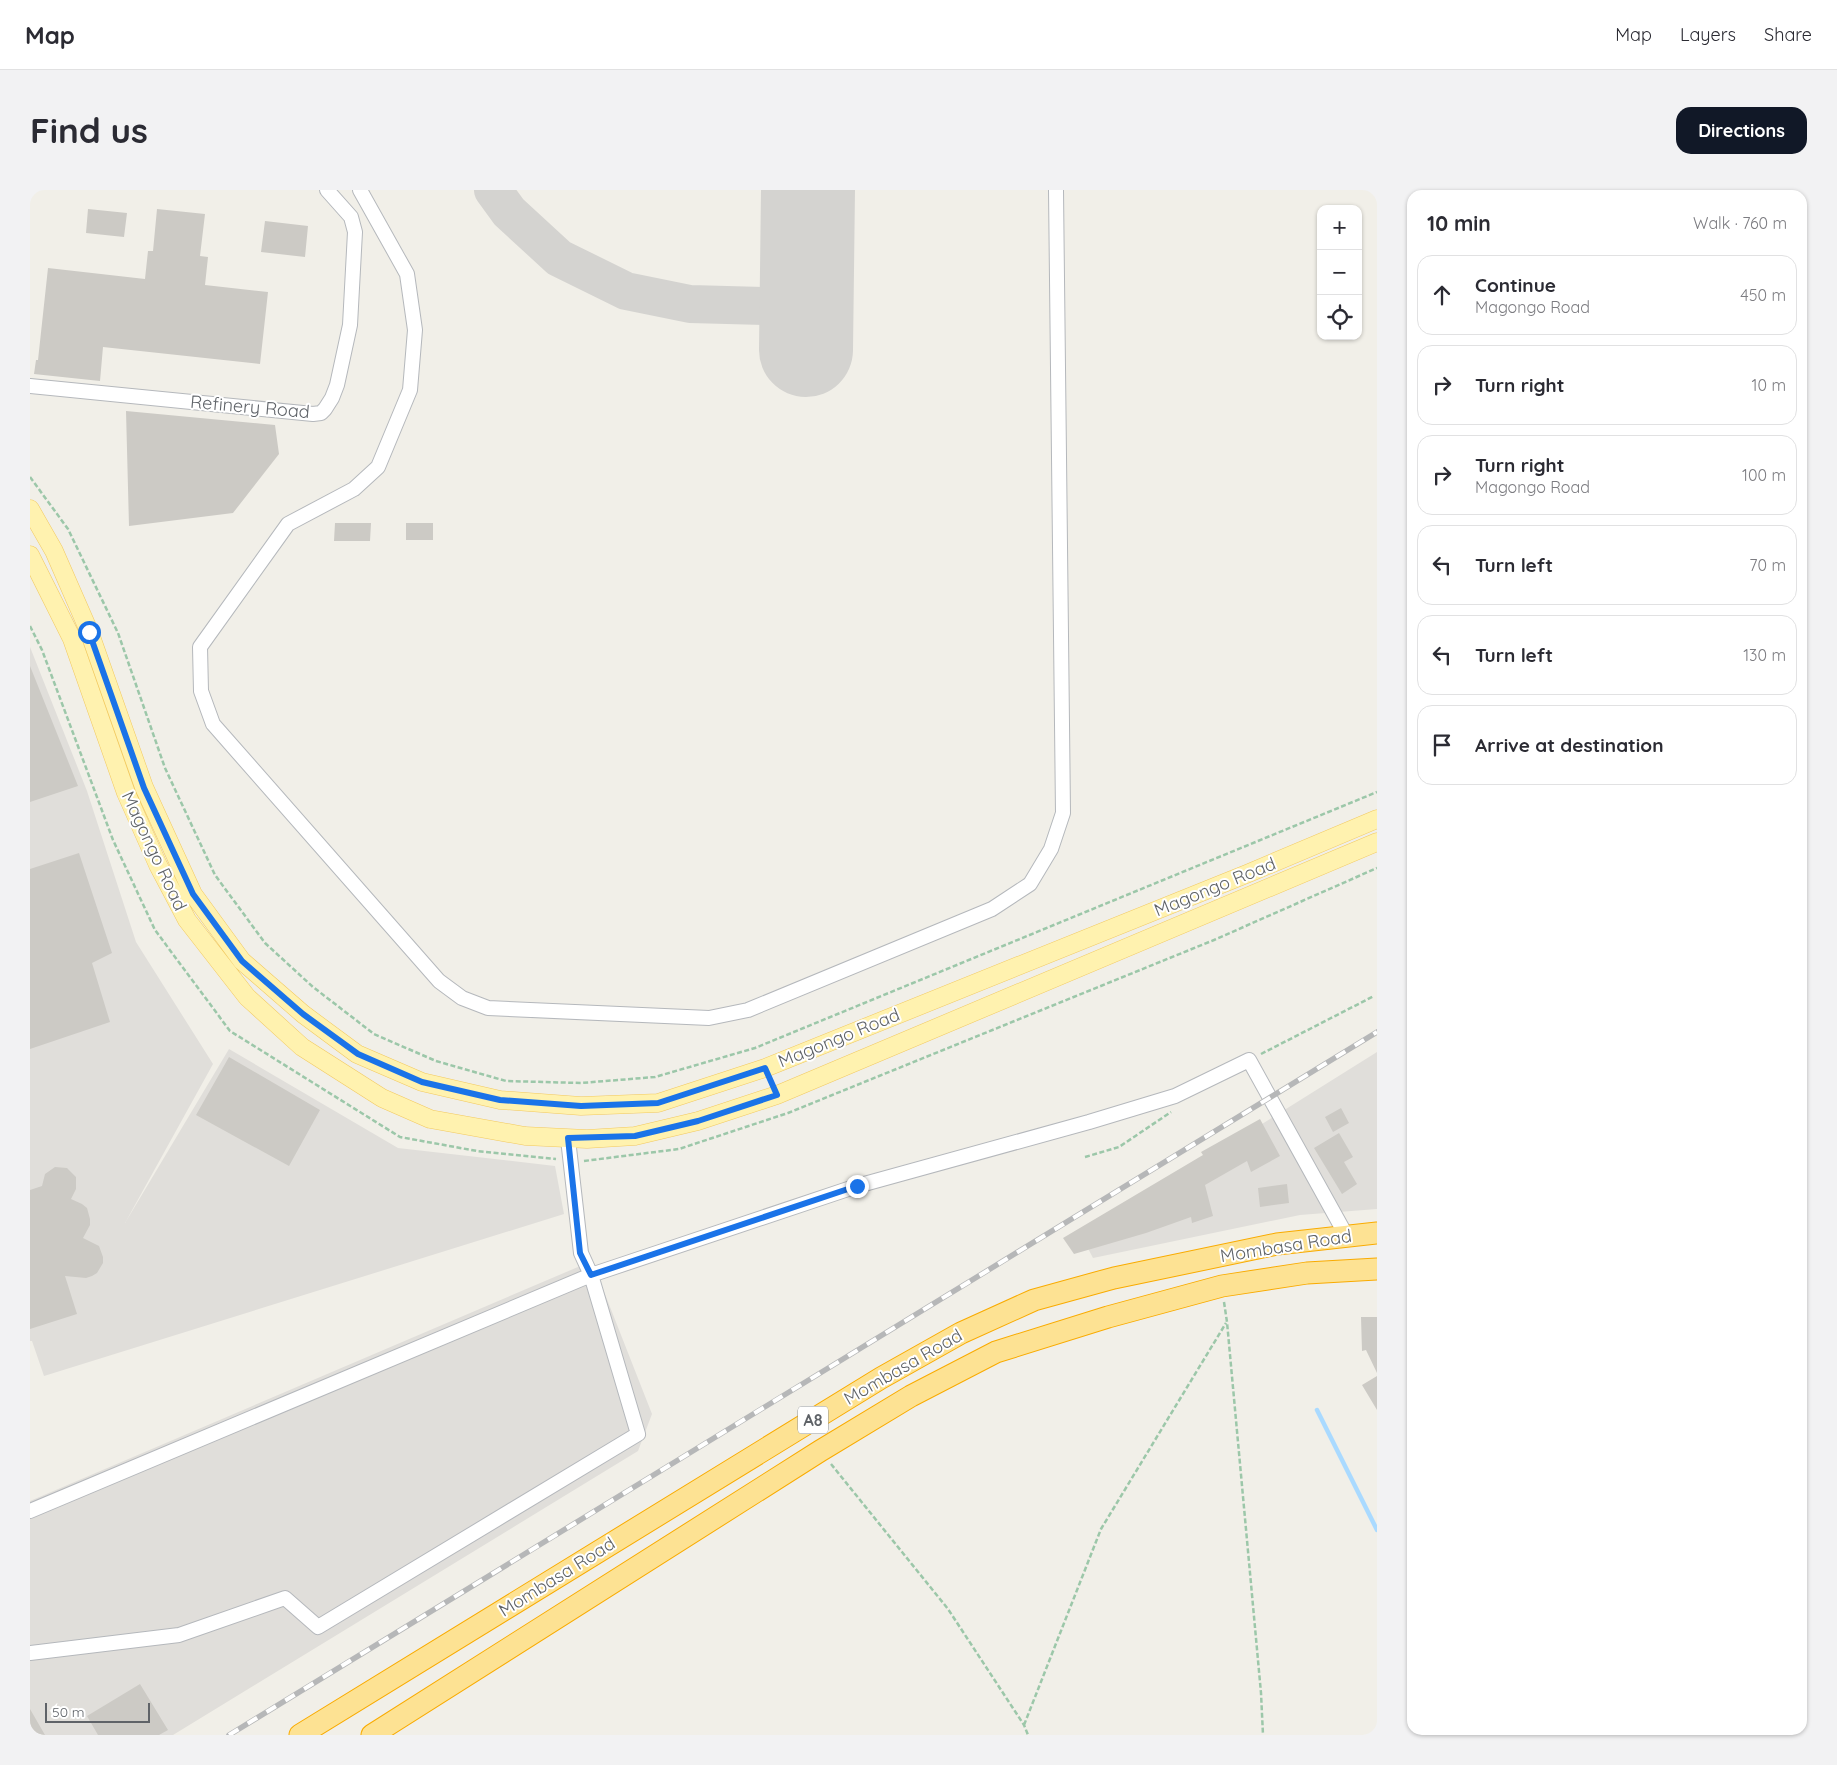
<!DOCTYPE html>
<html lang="en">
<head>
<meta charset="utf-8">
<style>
	body { margin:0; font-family:Quicksand,sans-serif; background:#f2f2f3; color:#2b2b33 }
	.controls { position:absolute; right:15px; top:15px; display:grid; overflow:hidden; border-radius:10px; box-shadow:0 1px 4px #0004 }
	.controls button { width:45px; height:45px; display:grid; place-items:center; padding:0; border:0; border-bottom:1px solid #e1e1e2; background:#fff; color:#2b2b33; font:25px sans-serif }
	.scale { position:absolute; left:15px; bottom:12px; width:105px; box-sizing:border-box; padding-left:5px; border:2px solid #5f6368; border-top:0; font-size:14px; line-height:18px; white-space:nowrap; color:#5f6368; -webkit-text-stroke:4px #fff; paint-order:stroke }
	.stop { position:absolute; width:15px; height:15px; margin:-11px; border:4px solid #1a73e8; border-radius:50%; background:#fff }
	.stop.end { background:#1a73e8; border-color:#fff; box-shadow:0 1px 5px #0008 }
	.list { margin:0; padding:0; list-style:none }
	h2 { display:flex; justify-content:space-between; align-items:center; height:65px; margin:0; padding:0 20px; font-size:21px }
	h2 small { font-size:16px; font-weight:400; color:#7c7c81 }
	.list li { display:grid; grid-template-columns:32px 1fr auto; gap:15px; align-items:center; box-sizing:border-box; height:80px; margin:0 10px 10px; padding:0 10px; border:1px solid #e1e1e2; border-radius:15px }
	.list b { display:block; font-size:19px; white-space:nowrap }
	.list p { margin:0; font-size:16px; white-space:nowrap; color:#7c7c81 }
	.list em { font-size:16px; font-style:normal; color:#7c7c81 }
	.icon { flex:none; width:28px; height:28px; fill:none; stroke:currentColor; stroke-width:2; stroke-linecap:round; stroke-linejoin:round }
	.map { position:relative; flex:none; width:1347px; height:1545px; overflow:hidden; border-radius:15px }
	header { display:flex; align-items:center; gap:30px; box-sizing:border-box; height:70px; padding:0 25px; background:#fff; border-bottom:1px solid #e1e1e2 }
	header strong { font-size:24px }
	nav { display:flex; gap:28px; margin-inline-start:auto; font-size:18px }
	.intro { display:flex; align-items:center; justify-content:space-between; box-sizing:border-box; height:120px; padding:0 30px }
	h1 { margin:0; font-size:35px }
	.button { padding:12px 22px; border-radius:15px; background:#111827; color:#fff; font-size:18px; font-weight:700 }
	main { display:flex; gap:30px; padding:0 30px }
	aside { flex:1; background:#fff; border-radius:15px; box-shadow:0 1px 4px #0004 }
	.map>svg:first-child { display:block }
	.industrial { fill:#e0deda }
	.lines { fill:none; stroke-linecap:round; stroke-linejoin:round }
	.stream { stroke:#aadaff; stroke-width:4.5 }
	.taxiway { stroke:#d4d3d0; stroke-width:38 }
	.runway { stroke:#d4d3d0; stroke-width:94 }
	.building { fill:#cccac5 }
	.minor-casing { stroke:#b5b8bc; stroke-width:16 }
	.major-casing { stroke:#f2c960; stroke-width:19 }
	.highway-casing { stroke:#f9ab00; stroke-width:23 }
	.path { stroke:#9cc7a9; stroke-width:2.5; stroke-dasharray:5 2.5; stroke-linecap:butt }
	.minor { stroke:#fff; stroke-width:14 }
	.major { stroke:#fff2af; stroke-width:18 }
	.highway { stroke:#fde293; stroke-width:21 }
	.rail-casing { stroke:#b6b7b8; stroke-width:5.5 }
	.rail { stroke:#fff; stroke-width:4; stroke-dasharray:11; stroke-linecap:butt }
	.route { stroke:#1a73e8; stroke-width:6 }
	.labels { text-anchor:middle; stroke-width:4; stroke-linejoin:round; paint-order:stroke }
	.shield { fill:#fff; stroke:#8f9295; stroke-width:1 }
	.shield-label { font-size:16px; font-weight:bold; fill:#5f6368 }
	.street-label { font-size:18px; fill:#5f6368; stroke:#fff }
</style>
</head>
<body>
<header>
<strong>Map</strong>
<nav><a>Map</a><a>Layers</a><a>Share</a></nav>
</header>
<div class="intro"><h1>Find us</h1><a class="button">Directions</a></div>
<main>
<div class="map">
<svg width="1347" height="1545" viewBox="0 0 1347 1545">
	<rect width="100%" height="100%" fill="#f1efe8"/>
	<!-- industrial -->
	<path class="industrial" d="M0,457L57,601L106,752L183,874L95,1033L199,859L368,958L525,976L534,1024L14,1186L2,1151H0Z
		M1347,862V1019L1270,1025L1063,1068L1052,1047Z
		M562,1071L622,1224L608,1261L143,1545H0V1311Z"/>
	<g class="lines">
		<!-- stream -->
		<path class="stream" d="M1287,1220L1347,1340"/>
		<!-- taxiway -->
		<path class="taxiway" d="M463,0L479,22L529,68L596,101L660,114L776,117"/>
		<!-- runway -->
		<path class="runway" d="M776,160L778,0"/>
	</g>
	<!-- building -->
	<path class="building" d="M58,19L97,23L94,47L56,43Z
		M127,19L175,24L170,66L178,67L175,95L238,102L230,174L73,157L70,191L4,184L6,170H8L18,78L115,89L118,61H123Z
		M235,31L278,36L275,67L231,62Z
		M96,221L245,235L249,264L203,323L99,336Z
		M305,333H341L340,351H304Z
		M376,333H403V350H376Z
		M0,476L48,596L0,612Z
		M49,663L82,763L62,773L80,832L0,859V679Z
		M199,867L290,920L259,976L166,925Z
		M1311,918L1319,933L1303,942L1295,927Z
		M1230,929L1250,966L1221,982L1217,971L1175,995L1183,1026L1162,1033L1161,1027L1116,1043L1044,1064L1033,1048L1173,965L1171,962Z
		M1309,943L1323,967L1314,972L1327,994L1312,1004L1284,958Z
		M25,977L37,978L46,987V999L41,1009L52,1014L57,1018L60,1029V1035L53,1048L69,1056L73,1067V1073L67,1083L62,1086L56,1088L35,1086L47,1124L0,1139V1000L12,996L15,984Z
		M1257,994L1259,1013L1230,1017L1228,998Z
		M1331,1127H1347V1183L1336,1160L1332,1161Z
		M1347,1186V1220L1332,1195Z
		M110,1494L138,1540L129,1545H68L57,1526Z
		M0,1519L15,1545H0Z"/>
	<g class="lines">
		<!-- minor casing -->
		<g class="minor-casing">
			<path id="minor" d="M330,0L377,84L385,140L380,200L348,277L324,299L258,334L170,457L171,501L183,534L409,791L432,808L458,818L679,828L718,820L962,719L1000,694L1021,659L1033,623L1026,0
				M0,196L283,224L291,223L295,219L302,208L307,195L320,135L325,42L321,27L297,0
				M0,1321L561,1085L827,996L1059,932L1145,906L1219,870L1316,1045
				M0,1463L149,1445L255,1408L288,1437L608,1244L561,1085L551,1063L538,949"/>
		</g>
		<!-- major casing -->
		<g class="major-casing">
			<path id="major" d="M0,319L24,361L59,441L114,597L163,704L212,771L273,824L327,864L392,892L470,910L551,916L628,913L735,878L1219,683L1347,629
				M0,365L42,449L96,603L128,675L157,730L217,807L272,857L352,908L400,929L495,946L557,949L605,946L668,931L747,905L1347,652"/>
		</g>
		<!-- highway casing -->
		<g class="highway-casing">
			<path id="highway" d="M270,1545L851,1188L931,1143L1004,1110L1084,1088L1247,1054L1347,1043
				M342,1545L790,1261L881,1206L966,1162L1078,1127L1192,1096L1277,1083L1347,1079"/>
		</g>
		<!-- path -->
		<path class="path" d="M0,287L38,339L88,443L135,578L185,685L235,753L283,797L344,844L406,871L476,891L551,893L625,887L725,858L1347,602
			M0,436L12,460L83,650L125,740L200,841L370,947L447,961L526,969
			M1231,864L1344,806
			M1055,967L1089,957L1141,922
			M554,971L649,959L758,923L1184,750L1347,678
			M1194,1112L1197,1132L1231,1503L1233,1545
			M801,1274L918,1419L994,1535L998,1545
			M994,1535L1071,1339L1196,1133"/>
		<!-- minor -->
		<use href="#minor" class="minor"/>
		<!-- major -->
		<use href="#major" class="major"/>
		<!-- highway -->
		<use href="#highway" class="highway"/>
		<!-- rail casing -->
		<g class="rail-casing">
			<path id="rail" d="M199,1545L1347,842"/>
		</g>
		<!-- rail -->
		<use href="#rail" class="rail"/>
	</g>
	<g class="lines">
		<!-- route -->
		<path class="route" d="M59,442L114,598L163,704L212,771L273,824L328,864L392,892L470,910L551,916L628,913L735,878L747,905L668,931L605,946L538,948L550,1063L561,1085L827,996"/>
	</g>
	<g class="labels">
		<!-- shield labels -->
		<rect class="shield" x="768" y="1216.5" width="30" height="27" rx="4"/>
		<g class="shield-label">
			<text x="783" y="1236">A8</text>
		</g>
		<!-- street labels -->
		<g class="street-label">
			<text transform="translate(220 217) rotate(5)" y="6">Refinery Road</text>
			<text transform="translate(124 661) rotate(65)" y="6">Magongo Road</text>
			<text transform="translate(1185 697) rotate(-22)" y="6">Magongo Road</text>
			<text transform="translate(809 848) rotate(-22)" y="6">Magongo Road</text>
			<text transform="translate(1256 1056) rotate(-9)" y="6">Mombasa Road</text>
			<text transform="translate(873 1177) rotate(-30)" y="6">Mombasa Road</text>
			<text transform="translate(527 1387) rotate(-32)" y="6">Mombasa Road</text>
		</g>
	</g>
</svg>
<div class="controls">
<button>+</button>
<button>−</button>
<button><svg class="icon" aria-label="locate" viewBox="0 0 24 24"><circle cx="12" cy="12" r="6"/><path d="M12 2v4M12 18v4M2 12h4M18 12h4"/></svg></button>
</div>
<div class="scale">50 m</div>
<div class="stop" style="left:59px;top:442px"></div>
<div class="stop end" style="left:827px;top:996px"></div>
</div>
<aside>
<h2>10 min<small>Walk · 760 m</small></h2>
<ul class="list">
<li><svg class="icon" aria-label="ahead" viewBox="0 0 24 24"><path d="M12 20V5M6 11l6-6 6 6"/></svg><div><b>Continue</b><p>Magongo Road</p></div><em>450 m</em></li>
<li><svg class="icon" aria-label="right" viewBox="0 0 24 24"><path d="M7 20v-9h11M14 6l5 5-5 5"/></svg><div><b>Turn right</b></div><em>10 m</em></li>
<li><svg class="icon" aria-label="right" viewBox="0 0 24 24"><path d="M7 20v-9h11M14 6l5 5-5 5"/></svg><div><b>Turn right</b><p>Magongo Road</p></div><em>100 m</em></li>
<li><svg class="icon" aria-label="left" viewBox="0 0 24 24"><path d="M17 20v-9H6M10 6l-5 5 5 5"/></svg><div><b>Turn left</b></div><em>70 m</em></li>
<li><svg class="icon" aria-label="left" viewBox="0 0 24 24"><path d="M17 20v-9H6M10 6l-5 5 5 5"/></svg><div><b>Turn left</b></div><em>130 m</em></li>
<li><svg class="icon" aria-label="arrive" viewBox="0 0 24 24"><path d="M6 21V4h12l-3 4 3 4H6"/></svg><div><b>Arrive at destination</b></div></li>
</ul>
</aside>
</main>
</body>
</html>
